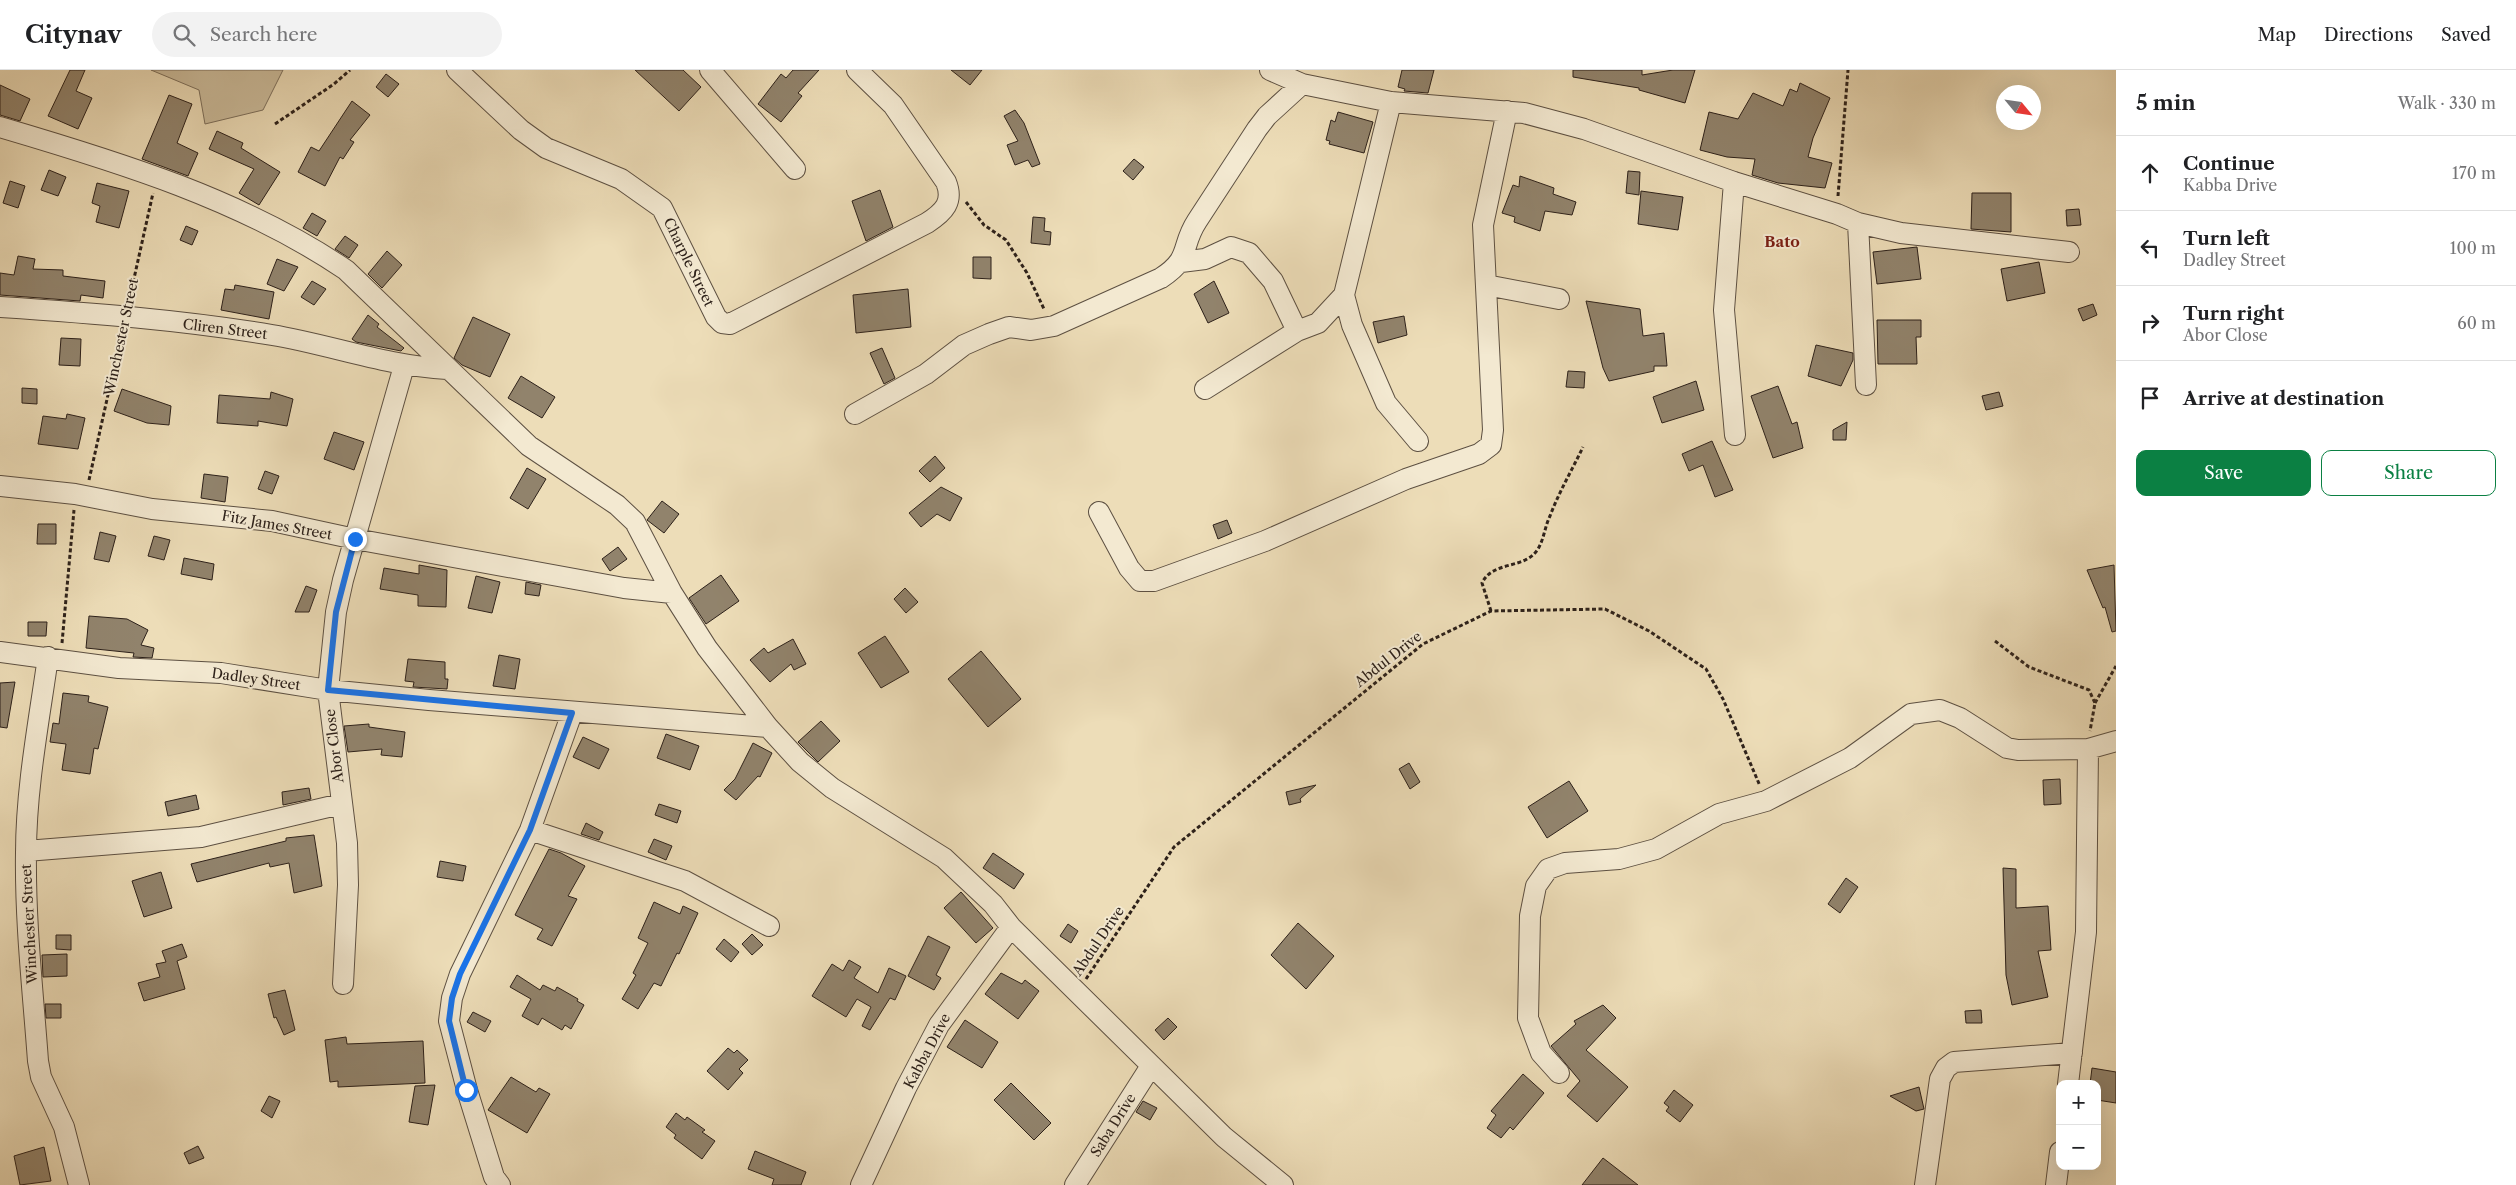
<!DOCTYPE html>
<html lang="en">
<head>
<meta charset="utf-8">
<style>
	body { margin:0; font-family:"Libre Caslon Text",serif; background:#f2f2f2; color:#202124 }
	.controls { position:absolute; right:15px; bottom:15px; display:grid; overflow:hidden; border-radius:10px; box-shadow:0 5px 20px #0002 }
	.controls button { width:45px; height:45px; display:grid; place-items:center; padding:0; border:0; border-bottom:1px solid #e0e0e0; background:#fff; color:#202124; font:25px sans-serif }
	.compass { position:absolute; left:1996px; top:15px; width:45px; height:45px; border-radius:50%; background:#fff; box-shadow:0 5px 20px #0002; rotate:119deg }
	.stop { position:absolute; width:15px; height:15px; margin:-11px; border:4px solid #1a73e8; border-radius:50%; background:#fff }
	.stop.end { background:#1a73e8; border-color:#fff; box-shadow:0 1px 5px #0008 }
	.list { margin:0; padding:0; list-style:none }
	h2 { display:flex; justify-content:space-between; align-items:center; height:65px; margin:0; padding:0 20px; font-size:21px }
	h2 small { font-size:16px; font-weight:400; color:#757577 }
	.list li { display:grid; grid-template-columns:32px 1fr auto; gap:15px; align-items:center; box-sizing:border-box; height:75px; padding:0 20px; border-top:1px solid #e0e0e0 }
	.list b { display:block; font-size:19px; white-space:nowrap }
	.list p { margin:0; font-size:16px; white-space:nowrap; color:#757577 }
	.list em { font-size:16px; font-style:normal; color:#757577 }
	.actions { display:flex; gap:10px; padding:15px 20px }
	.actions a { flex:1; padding:11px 0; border:1px solid #0b8043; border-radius:10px; text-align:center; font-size:18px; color:#0b8043 }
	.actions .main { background:#0b8043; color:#fff }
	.icon { flex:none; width:28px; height:28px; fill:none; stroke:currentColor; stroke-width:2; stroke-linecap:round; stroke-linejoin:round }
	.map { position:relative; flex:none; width:2116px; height:1115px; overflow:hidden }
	header { display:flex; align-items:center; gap:30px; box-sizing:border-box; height:70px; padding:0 25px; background:#fff; border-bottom:1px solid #e0e0e0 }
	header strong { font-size:24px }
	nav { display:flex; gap:28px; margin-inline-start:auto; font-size:18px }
	.search { width:350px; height:45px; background:#f2f2f2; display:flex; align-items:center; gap:12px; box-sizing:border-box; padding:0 18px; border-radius:28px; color:#757577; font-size:19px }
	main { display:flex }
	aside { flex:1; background:#fff }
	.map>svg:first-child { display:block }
	.green { fill:#ccbd9d; stroke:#7c6f5c }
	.building { fill:#91836c; stroke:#2d211a }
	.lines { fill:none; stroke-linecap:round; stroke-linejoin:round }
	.street-casing { stroke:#5d5042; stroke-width:22 }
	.path { stroke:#2d211a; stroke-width:3; stroke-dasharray:4 2.5; stroke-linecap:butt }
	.street { stroke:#f3e9d1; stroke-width:20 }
	.route { stroke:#1a73e8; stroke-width:6 }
	.labels { text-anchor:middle; stroke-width:4; stroke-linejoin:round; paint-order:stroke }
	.street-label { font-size:14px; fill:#2d211a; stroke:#f3e9d1 }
	.neighbourhood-label { font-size:15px; font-weight:bold; fill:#7a1f14; stroke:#f3e9d1 }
</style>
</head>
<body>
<header>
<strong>Citynav</strong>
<div class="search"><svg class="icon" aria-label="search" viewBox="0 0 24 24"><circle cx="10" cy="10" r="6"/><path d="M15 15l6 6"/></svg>Search here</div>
<nav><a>Map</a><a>Directions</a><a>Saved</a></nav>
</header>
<main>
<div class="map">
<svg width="2116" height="1115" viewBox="0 0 2116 1115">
	<rect width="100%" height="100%" fill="#edddb8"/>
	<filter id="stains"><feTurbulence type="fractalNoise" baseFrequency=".004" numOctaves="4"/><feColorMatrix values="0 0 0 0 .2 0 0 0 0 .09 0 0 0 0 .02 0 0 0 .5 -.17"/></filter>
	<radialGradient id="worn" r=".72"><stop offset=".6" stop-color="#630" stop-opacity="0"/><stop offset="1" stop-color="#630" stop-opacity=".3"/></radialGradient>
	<!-- green -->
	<path class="green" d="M151,0H283L263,40L205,54L199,20Z"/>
	<!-- building -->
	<path class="building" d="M70,0H85L76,21L92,28L78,59L48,46Z
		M635,0H683L701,17L679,41Z
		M793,0H819L798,23L802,26L781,52L758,34L781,4L786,8Z
		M951,0H982L970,15Z
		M1402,0H1434L1428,23L1404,21L1405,19L1398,17Z
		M1573,0H1642V5L1673,0H1695L1685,33L1639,20V18L1573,7Z
		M386,4L399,14L388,27L376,17Z
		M1800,13L1830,28L1813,68L1808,87L1832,93L1825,118L1778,113L1752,105L1755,89L1727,87L1700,80L1709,42L1738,49L1753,23L1783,36L1790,19L1797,22Z
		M0,15L30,29L20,51L0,45Z
		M169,25L192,34L177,73L198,83L188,106L142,89Z
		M352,31L370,45L350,70L354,72L343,89L340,87L325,116L298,102L311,77L319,81Z
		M1015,40L1024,53L1040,94L1032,97L1028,90L1015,95L1007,75L1018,71L1004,46Z
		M1338,42L1373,52L1364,83L1329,74L1330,71L1326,70L1331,50L1335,52Z
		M217,61L243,73L241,78L280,102L259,135L239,123L254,99L209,79Z
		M1134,89L1144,97L1133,110L1123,101Z
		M49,100L66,107L58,126L41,120Z
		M1628,101L1640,102L1639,125L1626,123Z
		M1520,106L1554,118L1553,124L1576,132L1572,145L1545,141L1540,161L1514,152L1515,147L1502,143L1513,115L1519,117Z
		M10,111L25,116L18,138L3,133Z
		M97,113L129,121L119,158L96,152L100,136L92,133Z
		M880,120L893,157L866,171L852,131Z
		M1641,121L1683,127L1678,160L1638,154Z
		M1972,123H2011V162L1971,159Z
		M2079,139L2081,155L2067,156L2066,140Z
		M312,143L326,151L317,166L303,158Z
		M1033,147L1045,148L1044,161L1051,162L1050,175L1031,173Z
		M186,156L198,161L192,175L180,170Z
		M345,166L358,175L349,188L335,179Z
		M1917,177L1921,209L1877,214L1873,182Z
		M387,181L402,195L382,218L368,204Z
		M18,186L35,189L33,199L63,200V206L105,211L103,228L81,225L80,231L0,225V203L14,205Z
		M973,187H991V209L973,208Z
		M277,189L298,197L284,221L267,214Z
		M2039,192L2045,223L2007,231L2001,199Z
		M312,211L326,219L314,235L301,227Z
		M1214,211L1229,243L1208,253L1194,224Z
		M235,215L274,222L269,249L221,240L225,219L234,220Z
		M908,219L911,257L856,263L853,225Z
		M1586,231L1640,239L1643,266L1664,263L1667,296H1654V301L1609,311L1603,298Z
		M2093,234L2097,245L2083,251L2078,239Z
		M368,245L379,254L377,257L404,278L401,281L356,272L352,269Z
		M1404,246L1407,265L1378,273L1373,252Z
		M473,247L510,264L490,307L462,295L454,288Z
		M1877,250H1921V267H1916L1917,294H1878Z
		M61,268L81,269L80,296L59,295Z
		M1816,275L1853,283V290L1841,316L1808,306Z
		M882,278L895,308L884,314L870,283Z
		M1568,301L1585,302L1584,318L1566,317Z
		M521,306L555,327L542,348L508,328Z
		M1696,311L1704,340L1662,353L1653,327Z
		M1778,316L1792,354L1797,352L1803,378L1773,388L1751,326Z
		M22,318L37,319V334L22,333Z
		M122,319L171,336L169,355L147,353L114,341Z
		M271,322L293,329L287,356L258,351V356L217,353L219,325L270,329Z
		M1999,322L2003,336L1986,340L1982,326Z
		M67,344L85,348L78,379L38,374L43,346L66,349Z
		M1847,352L1846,370H1833V360Z
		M334,362L364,372L354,400L324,389Z
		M1712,371L1733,420L1715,427L1703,395L1689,401L1682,384Z
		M935,386L945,398L930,412L919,401Z
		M527,398L546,409L528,439L510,428Z
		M265,401L279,406L272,424L258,419Z
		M204,404L228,407L225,432L201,428Z
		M941,417L962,428L950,451L937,444L921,457L909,443Z
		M662,431L679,444L664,463L647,450Z
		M1227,450L1232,463L1218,469L1213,455Z
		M38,454H56V474H37Z
		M100,462L116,466L109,492L94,489Z
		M154,466L170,470L164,490L148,486Z
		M618,477L627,489L610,501L602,489Z
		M184,488L214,494L212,510L181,504Z
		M419,495L447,500L446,537L418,536V525L380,519L384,498L419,504Z
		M2114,495L2116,561L2112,562L2105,537L2103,538L2087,500Z
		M721,505L739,531L706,554L689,528Z
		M476,506L500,512L492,543L468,538Z
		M526,512L541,515L539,526L525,524Z
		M306,516L317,520L309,542H295Z
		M905,518L918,532L906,543L894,529Z
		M89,546L127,549L148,560L141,575L154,578L152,588L133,587L134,583L86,578Z
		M28,552H47L46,566H28Z
		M885,566L909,602L881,618L858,583Z
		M793,569L806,594L794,600L791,594L770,612L750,590L764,578L768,583Z
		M981,581L1021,629L988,657L948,609Z
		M499,585L520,589L515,619L493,616Z
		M408,589L445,592V609H448L447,619L413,617L414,612L405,611Z
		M15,612L7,658L0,657V613Z
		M63,623L89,626L88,632L108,637L98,679L94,678L90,704L62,700L66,674L50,672L53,653L59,654Z
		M821,651L840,671L818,692L798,672Z
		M369,654V657L405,662L402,687L381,685L382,679L348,682L344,656Z
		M666,664L699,676L690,700L657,688Z
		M583,667L609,679L599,699L573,687Z
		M753,673L772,683L760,707L758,706L736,730L724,720L735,709Z
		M1409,693L1420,712L1410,719L1399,699Z
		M2060,709L2061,734L2044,735L2043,710Z
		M1569,711L1588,741L1547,768L1528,737Z
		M1316,715L1300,729L1301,732L1289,735L1286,722Z
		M309,718L311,729L283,735L282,722Z
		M196,725L199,739L168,746L165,732Z
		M659,734L681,741L677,753L655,745Z
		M586,753L603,762L599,770L581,764Z
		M314,765L322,816L294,823L289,793L270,797L269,793L197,812L191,794L286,771V768Z
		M654,769L672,776L666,790L648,782Z
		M549,779L561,783L585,796L568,826L577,829L552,876L537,869L543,859L515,845Z
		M993,783L1024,804L1014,819L983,798Z
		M440,791L466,796L463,811L437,807Z
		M2003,798L2016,799V838L2048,836L2051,880L2038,881L2048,927L2012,935L2006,905Z
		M161,802L172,838L144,847L132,811Z
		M1846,808L1858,817L1840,843L1828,834Z
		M961,822L993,858L976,873L944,838Z
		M654,832L680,844L683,836L698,843L679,884L677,883L661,916L654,913L638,939L622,929L636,905L633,903L648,873L638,868Z
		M1298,853L1334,886L1306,919L1271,885Z
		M1068,854L1078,861L1071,873L1060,866Z
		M752,864L763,875L752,885L742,874Z
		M56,865H71V880L56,879Z
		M928,866L950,877L936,905L941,908L934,920L908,906Z
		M724,869L739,882L731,892L716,879Z
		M182,874L187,887L177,891L185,919L144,931L138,913L160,907L156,894L166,892L162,881Z
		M67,884V906L43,907L42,885Z
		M849,890L861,897L854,908L878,923L889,898L906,906L895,930L890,928L870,960L862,956L871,937L857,929L846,947L812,926L832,894L843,901Z
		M1001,903L1022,914L1025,910L1039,921L1018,949L985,924Z
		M517,905L540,920L543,915L555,921L557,917L578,929L577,931L584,935L571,959L565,955L562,960L542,948L538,955L522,946L531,929L510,917Z
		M285,920L295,960L284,965L276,947L274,948L268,924Z
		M45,934H61V948H46Z
		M1603,935L1616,948L1586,980L1628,1017L1597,1052L1567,1026L1580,1011L1551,976L1576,954L1574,951Z
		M1981,940L1982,953H1966L1965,941Z
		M473,942L491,951L485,962L467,952Z
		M1168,948L1177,957L1164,970L1155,960Z
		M965,950L998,972L982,998L947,977Z
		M346,967L347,974L423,971L425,1013L338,1017V1011L330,1012L325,970Z
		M728,978L734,983L737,980L748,990L739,999L743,1003L728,1020L707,1001Z
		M2092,998L2116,1002V1033L2097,1030V1014H2090Z
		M1523,1004L1544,1023L1513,1060L1510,1057L1501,1068L1487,1058L1496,1045L1491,1041Z
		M511,1007L536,1022L539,1018L550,1024L527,1063L488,1040Z
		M1011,1013L1051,1053L1034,1070L994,1030Z
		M435,1015L428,1055L409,1052L415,1016Z
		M1919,1017L1924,1039L1916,1041L1890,1026Z
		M1674,1020L1693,1035L1680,1052L1666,1041L1669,1037L1664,1033Z
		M269,1026L280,1031L272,1048L261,1041Z
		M1143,1031L1157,1038L1150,1050L1136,1042Z
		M676,1043L685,1050L687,1047L705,1060L702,1062L715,1071L702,1089L674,1068L676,1065L666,1057Z
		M198,1076L204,1088L189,1094L184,1083Z
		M44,1077L51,1111L20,1115L14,1086Z
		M755,1081L806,1102L801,1115H772L774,1109L748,1099Z
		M1603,1088L1638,1115H1582Z"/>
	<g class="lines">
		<!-- street casing -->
		<g class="street-casing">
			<path id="street" d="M457,0L521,60L546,78L621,109L662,138L716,247L722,253L730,254L927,153C944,142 954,132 946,112L893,35L857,0
				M710,0L795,99
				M1270,0L1302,14L1391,32L1524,43L1584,59L1734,112L1837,144L1858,153L1901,163L2069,182
				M0,57C119,92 243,130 346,200L529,376L617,435L635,452L672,523L707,578L768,657L800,692L832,718L944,788L993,834L1011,857L1224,1067L1283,1115
				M1734,112L1724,240L1735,365
				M1858,153L1866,315
				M1181,192L1205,189L1231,177L1249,183L1273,211L1297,261
				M1486,215L1559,229
				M1344,225L1352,255L1386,333L1418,371
				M0,237C91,243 183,250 272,265C332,275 386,296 447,299
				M1205,319L1297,261L1318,253L1344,225L1391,32
				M855,344L926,304L964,275L989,264L1009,257L1031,260L1054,256L1161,208C1192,188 1180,177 1197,151C1217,120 1237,90 1257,59L1267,46L1302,14
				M0,416L75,424L152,439L272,451L355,469L624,518L672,523
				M1099,442L1129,498L1140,511H1154L1265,471L1406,409L1479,384L1491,375L1493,360L1483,155L1507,41
				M0,582L119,598L221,603L328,620L429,630L768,657
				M48,587C39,651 26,718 26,783C25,852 33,922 38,991L41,1007L64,1057L79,1115
				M530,760L685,811L769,856
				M26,781L201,767L341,734
				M343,914L348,815L347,773L328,620L336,542L343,510L404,296
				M1559,1003L1541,983L1528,948L1530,846L1536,816L1548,799L1565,793L1619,789L1656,779L1719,744L1766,731L1850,688L1911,644L1940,640L1960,648L2007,678L2018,680L2088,679L2116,671
				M2068,1014L2086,862L2088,679
				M500,1115L494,1107L467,1020L449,951L452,928L460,904L530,760L572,643
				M861,1115L906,1018L939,955L1011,857
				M1075,1115L1151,996
				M1925,1115L1940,1009L1946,998L1954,992L2072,983
				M2056,1115L2060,1082"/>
		</g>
		<!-- path -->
		<path class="path" d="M275,54L334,14L350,0
			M1838,126L1848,0
			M966,132L984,155L1006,170L1027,203L1044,239
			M129,231L153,123
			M89,410L122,262
			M1491,541L1482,513C1493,490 1525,500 1538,479C1544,469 1545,456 1550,446C1559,422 1572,400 1583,377
			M1995,571L2029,597L2089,620L2095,633L2090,661
			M62,573L74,440
			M2095,633L2116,596
			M1086,909L1174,777L1423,574L1491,541L1605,539L1649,561L1706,599L1723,629L1760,716"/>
		<!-- street -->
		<use href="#street" class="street"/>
	</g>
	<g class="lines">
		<!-- route -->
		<path class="route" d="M355,469L336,542L328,620L572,643L530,760L460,904L452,928L449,951L466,1020"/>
	</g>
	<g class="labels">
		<!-- street labels -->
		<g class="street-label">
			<text transform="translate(689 192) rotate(64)" y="5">Charple Street</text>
			<text transform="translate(225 259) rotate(7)" y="5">Cliren Street</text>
			<text transform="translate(121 267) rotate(-78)" y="5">Winchester Street</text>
			<text transform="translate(277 455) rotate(10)" y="5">Fitz James Street</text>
			<text transform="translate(1388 589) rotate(-38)" y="5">Abdul Drive</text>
			<text transform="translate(256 609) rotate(8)" y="5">Dadley Street</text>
			<text transform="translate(334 676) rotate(-97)" y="5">Abor Close</text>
			<text transform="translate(29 854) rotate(-93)" y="5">Winchester Street</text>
			<text transform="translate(1098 871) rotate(-56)" y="5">Abdul Drive</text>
			<text transform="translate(927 981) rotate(-62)" y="5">Kabba Drive</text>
			<text transform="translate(1113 1055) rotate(-58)" y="5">Saba Drive</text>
		</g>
		<!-- neighbourhood labels -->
		<g class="neighbourhood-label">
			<text x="1782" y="177">Bato</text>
		</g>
	</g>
	<rect width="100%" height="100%" filter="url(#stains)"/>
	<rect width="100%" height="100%" fill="url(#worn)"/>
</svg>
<div class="controls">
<button>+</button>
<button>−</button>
</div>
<svg class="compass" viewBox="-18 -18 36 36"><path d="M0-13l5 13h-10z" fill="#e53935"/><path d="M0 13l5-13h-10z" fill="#757577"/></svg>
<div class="stop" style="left:466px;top:1020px"></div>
<div class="stop end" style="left:355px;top:469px"></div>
</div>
<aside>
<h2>5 min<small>Walk · 330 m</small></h2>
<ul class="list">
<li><svg class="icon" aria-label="ahead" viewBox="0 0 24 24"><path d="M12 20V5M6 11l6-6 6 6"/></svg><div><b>Continue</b><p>Kabba Drive</p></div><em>170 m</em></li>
<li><svg class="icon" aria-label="left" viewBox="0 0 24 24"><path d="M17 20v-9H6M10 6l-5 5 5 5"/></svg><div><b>Turn left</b><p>Dadley Street</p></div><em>100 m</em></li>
<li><svg class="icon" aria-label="right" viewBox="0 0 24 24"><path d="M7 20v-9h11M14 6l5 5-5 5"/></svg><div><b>Turn right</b><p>Abor Close</p></div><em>60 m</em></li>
<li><svg class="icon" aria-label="arrive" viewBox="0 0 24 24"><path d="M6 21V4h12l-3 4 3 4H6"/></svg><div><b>Arrive at destination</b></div></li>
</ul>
<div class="actions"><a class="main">Save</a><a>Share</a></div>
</aside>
</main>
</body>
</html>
